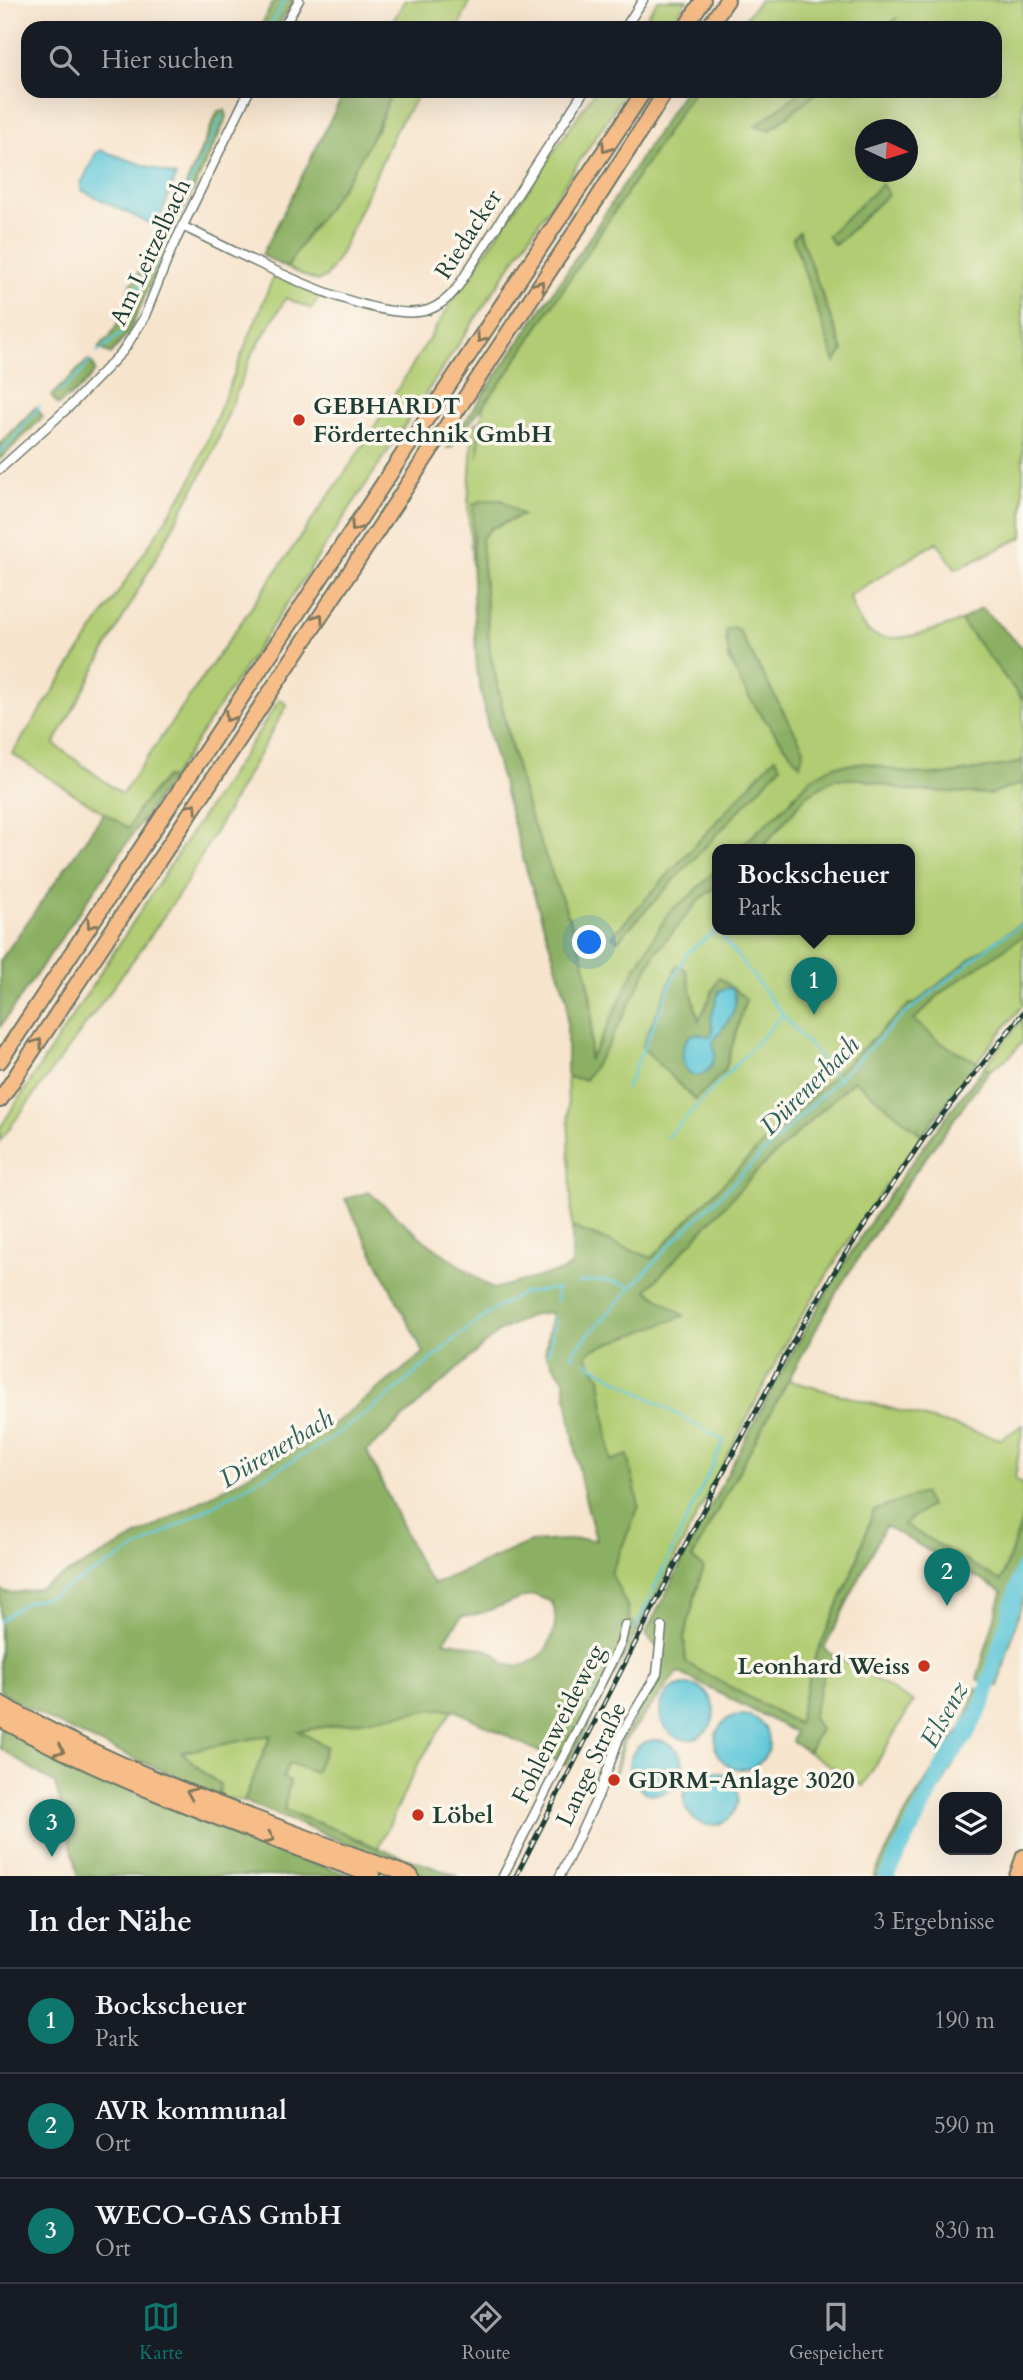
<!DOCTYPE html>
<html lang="de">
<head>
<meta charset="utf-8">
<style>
	body { margin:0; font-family:Cardo,serif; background:#242831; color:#f1f3f6 }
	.controls { position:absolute; right:21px; bottom:21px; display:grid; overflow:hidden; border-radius:14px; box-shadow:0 7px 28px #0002 }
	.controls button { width:63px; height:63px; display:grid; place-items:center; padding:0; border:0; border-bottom:2px solid #363941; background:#171b24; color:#f1f3f6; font:35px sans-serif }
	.compass { position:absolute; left:855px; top:119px; width:63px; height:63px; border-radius:50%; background:#171b24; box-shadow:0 7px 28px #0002; rotate:94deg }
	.you { position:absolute; left:590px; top:943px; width:24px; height:24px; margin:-18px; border:5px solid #fff; border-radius:50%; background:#1a73e8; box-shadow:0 0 0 10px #1a73e833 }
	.badge { display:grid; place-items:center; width:46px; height:46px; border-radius:50%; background:#0f766e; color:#fff; font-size:23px; font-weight:700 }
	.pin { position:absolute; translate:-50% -58px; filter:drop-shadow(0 2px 4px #0008) }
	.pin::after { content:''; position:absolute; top:37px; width:24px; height:21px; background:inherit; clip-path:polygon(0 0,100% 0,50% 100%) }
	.popup { position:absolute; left:712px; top:844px; width:203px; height:91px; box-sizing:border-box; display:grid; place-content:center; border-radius:14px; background:#171b24; filter:drop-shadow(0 2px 5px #0005); font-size:23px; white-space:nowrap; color:#9ea1a6 }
	.popup b { font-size:26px; color:#f1f3f6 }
	.popup::after { content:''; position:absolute; left:50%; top:100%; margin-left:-14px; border:14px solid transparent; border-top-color:#171b24 }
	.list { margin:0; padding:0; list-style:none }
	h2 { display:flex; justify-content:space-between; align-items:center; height:91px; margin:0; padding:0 28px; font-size:30px }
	h2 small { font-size:23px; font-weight:400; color:#9ea1a6 }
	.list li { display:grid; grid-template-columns:46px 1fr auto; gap:21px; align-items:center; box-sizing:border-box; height:105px; padding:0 28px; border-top:2px solid #363941 }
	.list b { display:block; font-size:26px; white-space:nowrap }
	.list p { margin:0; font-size:23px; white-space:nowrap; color:#9ea1a6 }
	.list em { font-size:23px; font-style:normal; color:#9ea1a6 }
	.icon { flex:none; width:38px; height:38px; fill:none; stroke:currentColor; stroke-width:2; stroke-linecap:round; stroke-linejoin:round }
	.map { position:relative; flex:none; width:1023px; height:1876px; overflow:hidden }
	.search { position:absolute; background:#171b24; box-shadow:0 7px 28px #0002; left:21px; right:21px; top:21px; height:77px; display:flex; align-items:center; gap:18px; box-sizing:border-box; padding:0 24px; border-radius:21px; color:#9ea1a6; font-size:26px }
	.sheet { height:406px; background:#171b24 }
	nav { display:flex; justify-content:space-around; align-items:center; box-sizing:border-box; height:98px; border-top:2px solid #363941; background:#171b24; font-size:19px; color:#9ea1a6 }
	nav a { display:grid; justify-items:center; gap:4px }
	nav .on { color:#0f766e }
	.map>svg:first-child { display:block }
	.green { fill:#b1cc72; stroke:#688453; stroke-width:2; fill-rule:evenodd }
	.forest { fill:#8cb064; stroke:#56764c; stroke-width:2; fill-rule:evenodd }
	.water { fill:#5ec7d9; stroke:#3e8286; stroke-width:2 }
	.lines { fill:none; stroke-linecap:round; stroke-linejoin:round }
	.stream { stroke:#5ec7d9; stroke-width:2.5 }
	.river { stroke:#5ec7d9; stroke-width:16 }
	.street-casing { stroke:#6b776a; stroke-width:11 }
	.primary-casing { stroke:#6b776a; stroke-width:16 }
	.highway-casing { stroke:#6b776a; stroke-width:18 }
	.street { stroke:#fff; stroke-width:8 }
	.primary { stroke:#f7bd88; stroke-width:12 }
	.highway { stroke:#f7bd88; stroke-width:14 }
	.rail-casing { stroke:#1f3d34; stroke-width:5 }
	.rail { stroke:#fbf7ec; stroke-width:2.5; stroke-dasharray:8; stroke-linecap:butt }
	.oneway { stroke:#80775a }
	.poi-dot { fill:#c8321e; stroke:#fbf7ec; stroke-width:2.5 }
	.labels { text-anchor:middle; stroke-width:7; stroke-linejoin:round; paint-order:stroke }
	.street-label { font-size:24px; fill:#1f3d34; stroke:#fbf7ec }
	.poi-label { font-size:24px; font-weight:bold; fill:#1f3d34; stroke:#fbf7ec; text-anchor:start }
	.water-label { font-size:26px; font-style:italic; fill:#2f605d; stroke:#fbf7ec }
</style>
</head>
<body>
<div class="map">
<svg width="1023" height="1876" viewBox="0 0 1023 1876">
	<rect width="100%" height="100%" fill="#fbf7ec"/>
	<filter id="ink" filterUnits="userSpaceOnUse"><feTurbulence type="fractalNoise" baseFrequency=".0143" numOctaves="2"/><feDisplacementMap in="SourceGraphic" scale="14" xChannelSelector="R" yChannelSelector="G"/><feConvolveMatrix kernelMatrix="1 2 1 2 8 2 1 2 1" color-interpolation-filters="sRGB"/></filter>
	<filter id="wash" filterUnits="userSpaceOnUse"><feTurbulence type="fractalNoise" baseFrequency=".00686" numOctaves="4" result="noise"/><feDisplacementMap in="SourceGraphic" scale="28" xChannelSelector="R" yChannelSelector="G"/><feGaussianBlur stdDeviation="1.57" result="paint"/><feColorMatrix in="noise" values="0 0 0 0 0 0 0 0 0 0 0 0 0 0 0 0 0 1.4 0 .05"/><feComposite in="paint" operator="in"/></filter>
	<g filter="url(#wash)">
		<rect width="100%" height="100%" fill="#f7e4cd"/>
		<!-- green -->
		<path class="green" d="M405,0H470L459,28H389Z
			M658,0H687L668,28H639Z
			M760,0H1023V537L956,569L937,542L849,596C854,608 858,625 871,633C893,647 938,628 961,621L1023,700V760L1014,764L943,775L907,773L865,763L794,795L790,802L738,849H718V868L689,897L669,912L589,1061C590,1045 593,1027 592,1011C590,974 577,939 563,905L587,1071L672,920L718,874V929H910V849H745L778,830L805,797L834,779H862L906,790L990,794L1023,783V1005L977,1062L971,1059L918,1132L922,1135L861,1221L792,1331L638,1630L629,1618L627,1606L610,1573L588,1486L580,1231L572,1227L567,1077L571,1078L570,992L479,671L468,506L473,426L478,421V457L483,403L507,374L694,91H802L756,126L770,130L819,91H995V28H893L896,19L884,28H737ZM866,130H908V172H866ZM798,233L843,350L835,361L793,239ZM475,504L521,516L490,529L481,539L490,652L520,783L508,748L488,664ZM726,631L800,764L752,700L729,660ZM780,765L618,940L613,936Z
			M392,91H421L396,129L341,253L327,276L317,281L287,268L298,247L377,130Z
			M595,91H626L171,779L166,777L139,808L129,829L12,754L190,483L274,275L321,295L311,309L286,298L251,356L211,457L54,744L122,794L353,461L455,297Z
			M280,699L287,705L185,885L147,941L0,1141V1128C57,1040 114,952 171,864C207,808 245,754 280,699Z
			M1023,1018V1041L1011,1055L989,1071L985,1066Z
			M787,1380L1001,1439L1023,1425L1015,1478L1023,1484V1518L1002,1582L902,1524L873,1511L855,1566L811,1667L798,1724L686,1663L684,1638L703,1568L692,1558Z
			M839,1658L913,1702L863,1786L808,1752L820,1729L812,1718L827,1661Z
			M433,1709H453L417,1766L378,1848L283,1809L290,1781L283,1778L289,1763L326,1746L298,1731Z
			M271,1735L244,1801L219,1797L220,1784L205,1774L181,1752Z"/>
		<!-- forest -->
		<path class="forest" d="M274,0H294L277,28H260Z
			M345,91H392C381,120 368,147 351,174C330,206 305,234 287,268L262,255Z
			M684,91H694L507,374L451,448H447L584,246Z
			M802,91H819L770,130L755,126Z
			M225,110L227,117L181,216L174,213L218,111Z
			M882,184L888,194L835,245L827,236Z
			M799,232L843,351L835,362L793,238Z
			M160,239L167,246L129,332L111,354L98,348L110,336L120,319L130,287L156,240Z
			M88,360L93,364L95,371L83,386L58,405L51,396Z
			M36,407L43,417L0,459V444Z
			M484,500H502L522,515L490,529L481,539L490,652L510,744L529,813L578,941L587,975L592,1012L589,1059L600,1042L635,969L669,912L689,897L718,868V885L699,900L656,952L609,1044L585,1080L567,1077V1000L524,862L490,738L477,672L473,599V504Z
			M981,608L1023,648V700L961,621Z
			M733,627L739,631L804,749L800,765C772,728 725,678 726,630Z
			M775,757L781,766L618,940L612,936Z
			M1023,760V783L990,794L906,790L862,779H834L805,797L761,849H738L790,802L810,779L833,766L866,763L907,773L943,775L1014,764Z
			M166,777L171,779L0,1027V961L104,813L129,828L139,808Z
			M1023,922V936L943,991L914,1020L941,1043L977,1062L922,1135L854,1080L754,1174L647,1290L684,1316L591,1350L586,1356L600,1377L611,1461L628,1455L639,1506L611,1573L627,1606L629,1618L638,1630L567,1766L453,1709H433L299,1731L326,1747L315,1773L289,1763L283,1778L290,1781L284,1810L340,1831L369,1845L458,1876H425L244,1801L271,1735L182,1752L205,1774L220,1784L219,1797C146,1760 68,1736 0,1691V1591L14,1593L41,1588L231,1485L323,1432L424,1353L345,1199L369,1192L425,1241L493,1289L565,1270L572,1264V1227L652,1258C734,1169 821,1086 910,1004H914L975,955ZM547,1312L552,1314L545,1353L564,1380L581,1482L596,1540L584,1539L530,1542L434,1584L422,1569L367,1451L498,1332L527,1317ZM534,1595L552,1602C558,1616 555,1631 549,1644C543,1657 524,1670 509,1665C502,1663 498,1655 492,1652C481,1646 457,1644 444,1641L462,1616C486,1616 510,1599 534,1595Z
			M677,965L686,970L699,1021L719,977L746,999L725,1071L695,1100L642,1047Z
			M985,1066L989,1071L908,1182L837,1291L712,1520L692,1558L703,1567L684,1638L686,1663L798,1724L811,1667L855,1566L873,1511L923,1493L930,1506L903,1524L1001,1581L1023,1518V1598L998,1686L977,1679L1002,1592L885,1526L824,1649L839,1658L827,1662L812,1718L820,1729L808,1752L792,1742L795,1732L678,1672L625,1740L616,1772H614L622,1739L661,1675L662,1652L645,1634C711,1506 775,1374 852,1251C892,1186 939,1126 985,1066Z
			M976,1688L991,1695L966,1743L962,1744L955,1757L956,1760L921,1823L894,1876H874L906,1813L948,1746L963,1726Z
			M0,1725C110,1789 232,1832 351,1876H79L55,1784L0,1748Z"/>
		<!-- water -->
		<path class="water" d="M100,150L176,176L159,221L154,226L81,190V184L96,153Z
			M725,988L732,989C742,1005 728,1021 719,1034C717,1037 714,1040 713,1043C713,1047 716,1051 715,1054C714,1064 705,1078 694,1075C676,1070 680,1031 699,1034C703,1034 706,1036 710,1037L713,1032L711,1019L719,991Z
			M660 1712a27 27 0 1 1 54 0a27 27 0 1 1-54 0Z
			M715 1742a27 27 0 1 1 54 0a27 27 0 1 1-54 0Z
			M629 1767a27 27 0 1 1 54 0a27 27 0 1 1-54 0Z
			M684 1798a27 27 0 1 1 54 0a27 27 0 1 1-54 0Z"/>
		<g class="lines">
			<!-- stream -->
			<path class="stream" d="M269,28L285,0
				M233,92L234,91
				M167,231L222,116
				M97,353L122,332L140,283L161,250
				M59,392L79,375L89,361
				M0,452L10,443L40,406
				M626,1089L674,977L688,952L717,930L783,1015L839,1080
				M667,1137L783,1015
				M578,1283C598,1280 613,1280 632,1287
				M549,1354L555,1316
				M575,1356L571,1354L671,1244L899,1019L997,940L1023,924
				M586,1362L724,1441L635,1629
				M0,1621L24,1603L52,1596L326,1442L388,1397L457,1337L495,1309L523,1293L557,1289L556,1302"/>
			<!-- river -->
			<path class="river" d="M887,1876L945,1763L965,1737L983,1703L1023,1569"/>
		</g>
	</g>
	<g filter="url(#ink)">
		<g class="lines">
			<!-- street casing -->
			<g class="street-casing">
				<path id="street" d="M283,28L299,0
					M625,28L643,0
					M182,226C235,251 373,327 428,310C440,306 449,298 457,288L584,91
					M0,469L70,406L123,351L144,318L172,248L249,91
					M503,1876L621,1643L625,1625
					M560,1876L599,1794L619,1738L657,1674L662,1627"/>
			</g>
			<!-- primary casing -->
			<g class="primary-casing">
				<path id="primary" d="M1016,1876L1023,1856"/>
			</g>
			<!-- highway casing -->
			<g class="highway-casing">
				<path id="highway" d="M685,28L703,0
					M708,28L727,0
					M0,1061L644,91
					M0,1100L597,199L666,91
					M0,1703C129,1777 272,1824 411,1876
					M0,1719C119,1784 246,1829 373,1876"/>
			</g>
			<!-- street -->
			<use href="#street" class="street"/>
			<!-- primary -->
			<use href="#primary" class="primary"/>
			<!-- highway -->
			<use href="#highway" class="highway"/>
			<!-- rail casing -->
			<g class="rail-casing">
				<path id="rail" d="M516,1876L715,1487L799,1331L844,1256L923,1139L1023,1013"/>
			</g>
			<!-- rail -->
			<use href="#rail" class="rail"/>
		</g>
		<!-- one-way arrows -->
		<defs><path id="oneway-chevron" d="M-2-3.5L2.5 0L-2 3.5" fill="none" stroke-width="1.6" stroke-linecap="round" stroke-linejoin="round" transform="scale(1.75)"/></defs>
		<g class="oneway">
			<use href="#oneway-chevron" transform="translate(606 148) rotate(123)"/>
			<use href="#oneway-chevron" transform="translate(540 285) rotate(-56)"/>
			<use href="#oneway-chevron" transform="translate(481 338) rotate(124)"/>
			<use href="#oneway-chevron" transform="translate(355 527) rotate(124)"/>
			<use href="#oneway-chevron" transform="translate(319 618) rotate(-56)"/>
			<use href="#oneway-chevron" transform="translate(229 717) rotate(124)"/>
			<use href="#oneway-chevron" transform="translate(193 807) rotate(-57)"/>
			<use href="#oneway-chevron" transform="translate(91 924) rotate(124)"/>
			<use href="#oneway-chevron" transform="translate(38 1043) rotate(-56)"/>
			<use href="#oneway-chevron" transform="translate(60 1750) rotate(26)"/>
			<use href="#oneway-chevron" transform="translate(191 1793) rotate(-158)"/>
			<use href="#oneway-chevron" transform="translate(270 1838) rotate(21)"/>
		</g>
	</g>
	<!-- markers -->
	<g class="poi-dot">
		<circle cx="299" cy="420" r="7"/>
		<circle cx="924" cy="1666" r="7"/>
		<circle cx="614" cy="1780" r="7"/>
		<circle cx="418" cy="1815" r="7"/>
	</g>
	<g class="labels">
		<!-- street labels -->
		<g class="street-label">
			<text transform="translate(468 234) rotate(-57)" y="8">Riedacker</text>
			<text transform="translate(150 252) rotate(-65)" y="8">Am Leitzelbach</text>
			<text transform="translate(558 1724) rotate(-63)" y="8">Fohlenweideweg</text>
			<text transform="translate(591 1764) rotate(-65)" y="8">Lange Straße</text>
		</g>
		<!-- poi labels -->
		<g class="poi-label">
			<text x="313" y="414">GEBHARDT<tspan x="313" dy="28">Fördertechnik GmbH</tspan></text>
			<text x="910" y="1674" text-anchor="end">Leonhard Weiss</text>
			<text x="628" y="1788">GDRM-Anlage 3020</text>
			<text x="432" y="1823">Löbel</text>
		</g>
		<!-- water labels -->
		<g class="water-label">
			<text transform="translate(809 1085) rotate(-45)" y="9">Dürenerbach</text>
			<text transform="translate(276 1448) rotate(-31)" y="9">Dürenerbach</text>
			<text transform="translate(944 1714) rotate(-61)" y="9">Elsenz</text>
		</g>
	</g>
</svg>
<div class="controls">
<button><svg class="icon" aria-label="layers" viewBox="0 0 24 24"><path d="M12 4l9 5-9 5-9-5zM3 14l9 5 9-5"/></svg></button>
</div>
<svg class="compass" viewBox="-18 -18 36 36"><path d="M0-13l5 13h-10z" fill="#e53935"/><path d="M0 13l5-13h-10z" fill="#9ea1a6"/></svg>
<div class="you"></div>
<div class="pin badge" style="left:814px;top:1015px">1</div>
<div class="popup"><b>Bockscheuer</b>Park</div>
<div class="pin badge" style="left:947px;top:1606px">2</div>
<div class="pin badge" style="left:52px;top:1857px">3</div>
<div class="search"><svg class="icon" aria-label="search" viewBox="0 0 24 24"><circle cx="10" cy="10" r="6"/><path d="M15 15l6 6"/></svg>Hier suchen</div>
</div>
<section class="sheet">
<h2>In der Nähe<small>3 Ergebnisse</small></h2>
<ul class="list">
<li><span class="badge">1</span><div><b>Bockscheuer</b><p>Park</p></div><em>190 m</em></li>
<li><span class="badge">2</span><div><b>AVR kommunal</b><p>Ort</p></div><em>590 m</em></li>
<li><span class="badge">3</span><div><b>WECO-GAS GmbH</b><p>Ort</p></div><em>830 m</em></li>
</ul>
</section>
<nav>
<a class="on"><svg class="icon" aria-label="map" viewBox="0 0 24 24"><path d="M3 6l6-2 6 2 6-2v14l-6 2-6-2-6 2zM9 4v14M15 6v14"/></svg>Karte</a>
<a><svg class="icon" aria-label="directions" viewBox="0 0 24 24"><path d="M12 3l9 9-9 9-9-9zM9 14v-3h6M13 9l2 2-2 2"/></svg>Route</a>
<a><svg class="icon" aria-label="saved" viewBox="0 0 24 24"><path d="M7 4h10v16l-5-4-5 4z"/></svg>Gespeichert</a>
</nav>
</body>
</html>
